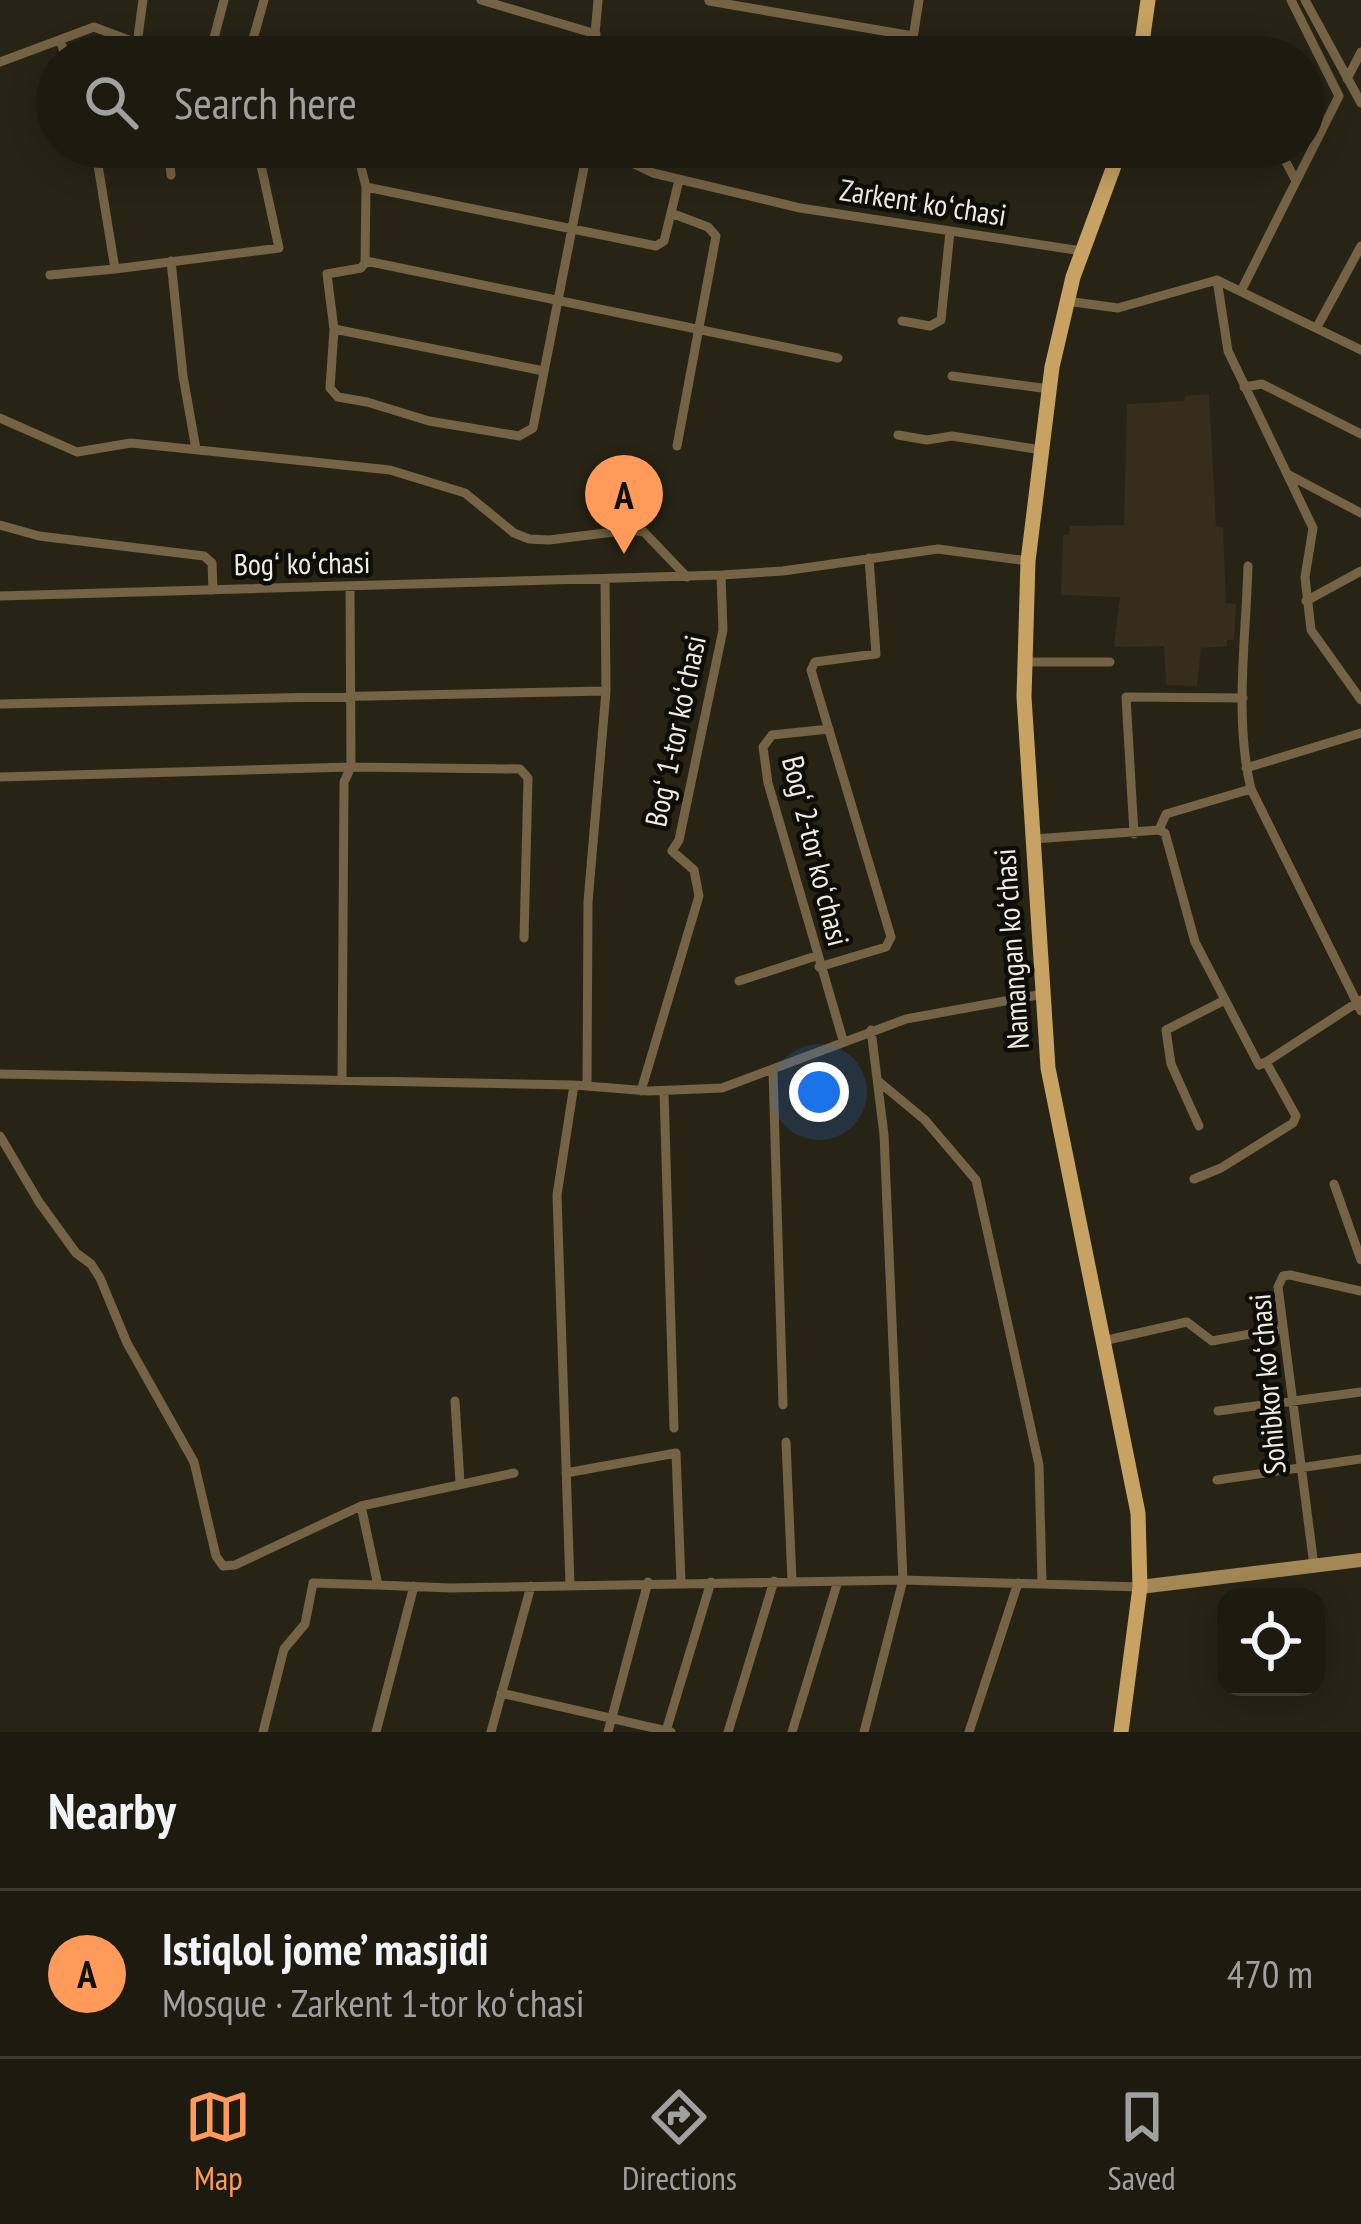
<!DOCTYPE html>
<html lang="en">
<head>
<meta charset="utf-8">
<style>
	body { margin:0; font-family:"PT Sans Narrow",sans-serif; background:#2a281e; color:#f1f3f6 }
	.controls { position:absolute; right:36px; bottom:36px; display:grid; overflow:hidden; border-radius:24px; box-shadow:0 6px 30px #0003 }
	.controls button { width:108px; height:108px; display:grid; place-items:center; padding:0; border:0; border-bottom:3px solid #3b3930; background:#1d1b10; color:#f1f3f6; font:60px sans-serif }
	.you { position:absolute; left:819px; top:1092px; width:42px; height:42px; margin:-30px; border:9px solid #fff; border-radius:50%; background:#1a73e8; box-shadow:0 0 0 18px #1a73e833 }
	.badge { display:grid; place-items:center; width:78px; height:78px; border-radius:50%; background:#ff9b5a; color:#111; font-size:39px; font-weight:700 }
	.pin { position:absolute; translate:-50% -99px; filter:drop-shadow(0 3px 6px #0008) }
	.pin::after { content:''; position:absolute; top:63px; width:42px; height:36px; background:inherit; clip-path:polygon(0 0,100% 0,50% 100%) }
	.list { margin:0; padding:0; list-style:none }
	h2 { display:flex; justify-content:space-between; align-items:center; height:156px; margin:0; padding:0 48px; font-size:51px }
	h2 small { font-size:39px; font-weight:400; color:#a0a19f }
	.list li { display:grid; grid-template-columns:78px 1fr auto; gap:36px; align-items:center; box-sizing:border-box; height:168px; padding:0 48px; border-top:3px solid #3b3930 }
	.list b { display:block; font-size:45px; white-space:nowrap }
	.list p { margin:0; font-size:39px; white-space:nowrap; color:#a0a19f }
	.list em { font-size:39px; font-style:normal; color:#a0a19f }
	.icon { flex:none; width:66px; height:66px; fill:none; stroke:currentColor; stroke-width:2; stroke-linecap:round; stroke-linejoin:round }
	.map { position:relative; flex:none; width:1361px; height:1732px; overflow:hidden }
	.search { position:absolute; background:#1d1b10; box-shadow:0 6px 30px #0003; left:36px; right:36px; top:36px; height:132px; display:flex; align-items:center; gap:30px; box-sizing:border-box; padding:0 42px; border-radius:66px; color:#a0a19f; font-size:45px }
	.sheet { height:324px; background:#1d1b10 }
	nav { display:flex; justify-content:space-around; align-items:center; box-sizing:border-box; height:168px; border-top:3px solid #3b3930; background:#1d1b10; font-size:33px; color:#a0a19f }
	nav a { display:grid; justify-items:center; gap:6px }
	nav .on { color:#ff9b5a }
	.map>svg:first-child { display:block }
	.education { fill:#362d1d }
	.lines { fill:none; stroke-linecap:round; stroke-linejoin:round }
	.street { stroke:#756345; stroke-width:9 }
	.secondary { stroke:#a38755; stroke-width:14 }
	.primary { stroke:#c7a262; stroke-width:15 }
	.labels { text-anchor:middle; stroke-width:9; stroke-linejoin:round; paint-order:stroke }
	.street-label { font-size:30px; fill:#eeece3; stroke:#0e0d07 }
</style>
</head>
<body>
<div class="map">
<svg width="1361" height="1732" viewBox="0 0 1361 1732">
	<rect width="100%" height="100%" fill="#272416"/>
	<!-- education -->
	<path class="education" d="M1209,394L1216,526L1223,527L1226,603L1236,604L1234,640H1227V646L1201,648L1197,686L1166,685L1164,646L1114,647L1120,597L1061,595L1063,535H1069L1070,526L1124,525L1127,404L1184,401L1185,396Z"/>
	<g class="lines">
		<!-- street -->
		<path class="street" d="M481,0L596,34
			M1305,0L1361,103
			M709,1L913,36
			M595,39L629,57
			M60,40L66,57
			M137,44L143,0
			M209,57L224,0
			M248,57L264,0
			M593,57L598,0
			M910,57L919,0
			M0,62L94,27L134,42L151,57
			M1347,79L1361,52
			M95,147L115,269L279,248L257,147
			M168,147L171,175
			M356,147L366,187L656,246L664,241L671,213
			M548,147L617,156L653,173L800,208L1082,251
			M1278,147L1296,181
			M171,261L183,376L196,449
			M366,261L838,358
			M50,275L115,269
			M1217,280L1228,351L1313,528L1305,577L1311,630L1361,700
			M1242,289L1339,96L1291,0
			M1066,301L1118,308L1217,280L1361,350
			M902,321L930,326L941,320L950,231
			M1317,327L1361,246
			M334,329L327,274L361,268L365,263L366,187
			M544,371L334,329L330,388L338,397L367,402L429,421L519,436L533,428L588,147
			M952,376L1049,389
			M1244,387L1262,384L1361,434
			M0,418L77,452L131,443L390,470L465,493L514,533L529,539L549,540L630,530L644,532L687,577
			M898,435L927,440L952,436L1042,450
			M677,446L716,236L708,227L671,213L679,180
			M1289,475L1361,513
			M0,525L39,536L204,556L212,563L213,590
			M1248,566C1246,638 1234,719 1251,789L1361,1011
			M0,596L721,575L783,571L938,549L1028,561
			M1306,601L1361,571
			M1026,662H1110
			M0,704L606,691
			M829,729L772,735L763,747L768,783L843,1040
			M1246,768L1361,733
			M0,777L351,767L520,769L528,778L524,938
			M1159,830L1165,833L1195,942L1259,1065L1266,1062L1296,1116L1293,1123L1221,1168L1194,1179
			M1159,830L1166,814L1251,789
			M1134,834L1126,697L1243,698
			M1033,839L1159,830
			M819,967L886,947L891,937L811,670L815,662L876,654L869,558
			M739,981L816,956
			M1266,1062L1361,1000
			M773,1071L783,1405
			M0,1074L574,1085L649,1091L722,1088L906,1019L1043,994
			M342,1080L344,782L351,767L350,587
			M878,1081L925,1120L976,1180L1039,1465L1042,1584
			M587,1086L588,902L606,691L605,581
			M641,1091L699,896L694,870L672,851L679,840L723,630L721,575
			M664,1091L674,1428
			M1199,1126L1171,1064L1166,1030L1225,1000
			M0,1136L39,1202L76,1253L91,1264L100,1278L127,1343L194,1462L216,1556L223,1566L235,1565L361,1506L378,1585L450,1588L903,1580L1140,1587
			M1334,1184L1361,1260
			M1103,1341L1187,1322L1212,1341L1283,1328
			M455,1401L460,1483
			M1218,1411L1361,1392
			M786,1442L792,1581
			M566,1473L676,1453L681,1582
			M1217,1480L1361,1459
			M361,1506L514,1473
			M1314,1566L1278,1287L1283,1276L1290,1275L1361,1291
			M570,1585L557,1195L574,1085
			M501,1693L671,1732
			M666,1731L711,1582
			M263,1732L284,1649L305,1624L313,1583L378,1585
			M376,1732L414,1586
			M491,1732L531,1586
			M608,1732L648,1582
			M728,1732L774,1581
			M792,1732L838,1581
			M864,1732L903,1580L884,1135L871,1030
			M969,1732L1018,1583"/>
		<!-- secondary -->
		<path class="secondary" d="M1140,1587L1361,1560"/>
		<!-- primary -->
		<path class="primary" d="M1140,57L1148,0
			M1121,1732L1140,1587L1138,1513L1048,1068L1024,697L1028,561L1052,367L1073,277L1121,147"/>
	</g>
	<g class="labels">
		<!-- street labels -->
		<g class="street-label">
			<text transform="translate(923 203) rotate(9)" y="10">Zarkent koʻchasi</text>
			<text transform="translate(302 564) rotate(-1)" y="10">Bogʻ koʻchasi</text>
			<text transform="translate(676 731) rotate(-78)" y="10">Bogʻ 1-tor koʻchasi</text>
			<text transform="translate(815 851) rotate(76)" y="10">Bogʻ 2-tor koʻchasi</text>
			<text transform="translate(1012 949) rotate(-94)" y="10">Namangan koʻchasi</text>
			<text transform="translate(1268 1384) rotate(-95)" y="10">Sohibkor koʻchasi</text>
		</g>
	</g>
</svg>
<div class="controls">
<button><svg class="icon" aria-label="locate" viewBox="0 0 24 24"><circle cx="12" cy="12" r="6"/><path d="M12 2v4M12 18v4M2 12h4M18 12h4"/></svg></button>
</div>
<div class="you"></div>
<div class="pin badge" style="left:624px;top:554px">A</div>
<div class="search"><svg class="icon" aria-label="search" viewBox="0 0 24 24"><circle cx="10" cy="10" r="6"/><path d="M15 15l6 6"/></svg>Search here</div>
</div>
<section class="sheet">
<h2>Nearby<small></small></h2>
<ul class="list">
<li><span class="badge">A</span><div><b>Istiqlol jome’ masjidi</b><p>Mosque · Zarkent 1-tor koʻchasi</p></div><em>470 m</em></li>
</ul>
</section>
<nav>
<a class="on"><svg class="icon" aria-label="map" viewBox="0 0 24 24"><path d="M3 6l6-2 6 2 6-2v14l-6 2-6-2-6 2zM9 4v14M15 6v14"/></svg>Map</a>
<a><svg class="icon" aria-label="directions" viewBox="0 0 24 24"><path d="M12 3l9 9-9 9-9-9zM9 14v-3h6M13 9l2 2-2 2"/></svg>Directions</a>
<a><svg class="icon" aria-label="saved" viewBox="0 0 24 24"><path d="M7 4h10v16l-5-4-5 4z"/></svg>Saved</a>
</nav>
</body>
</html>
